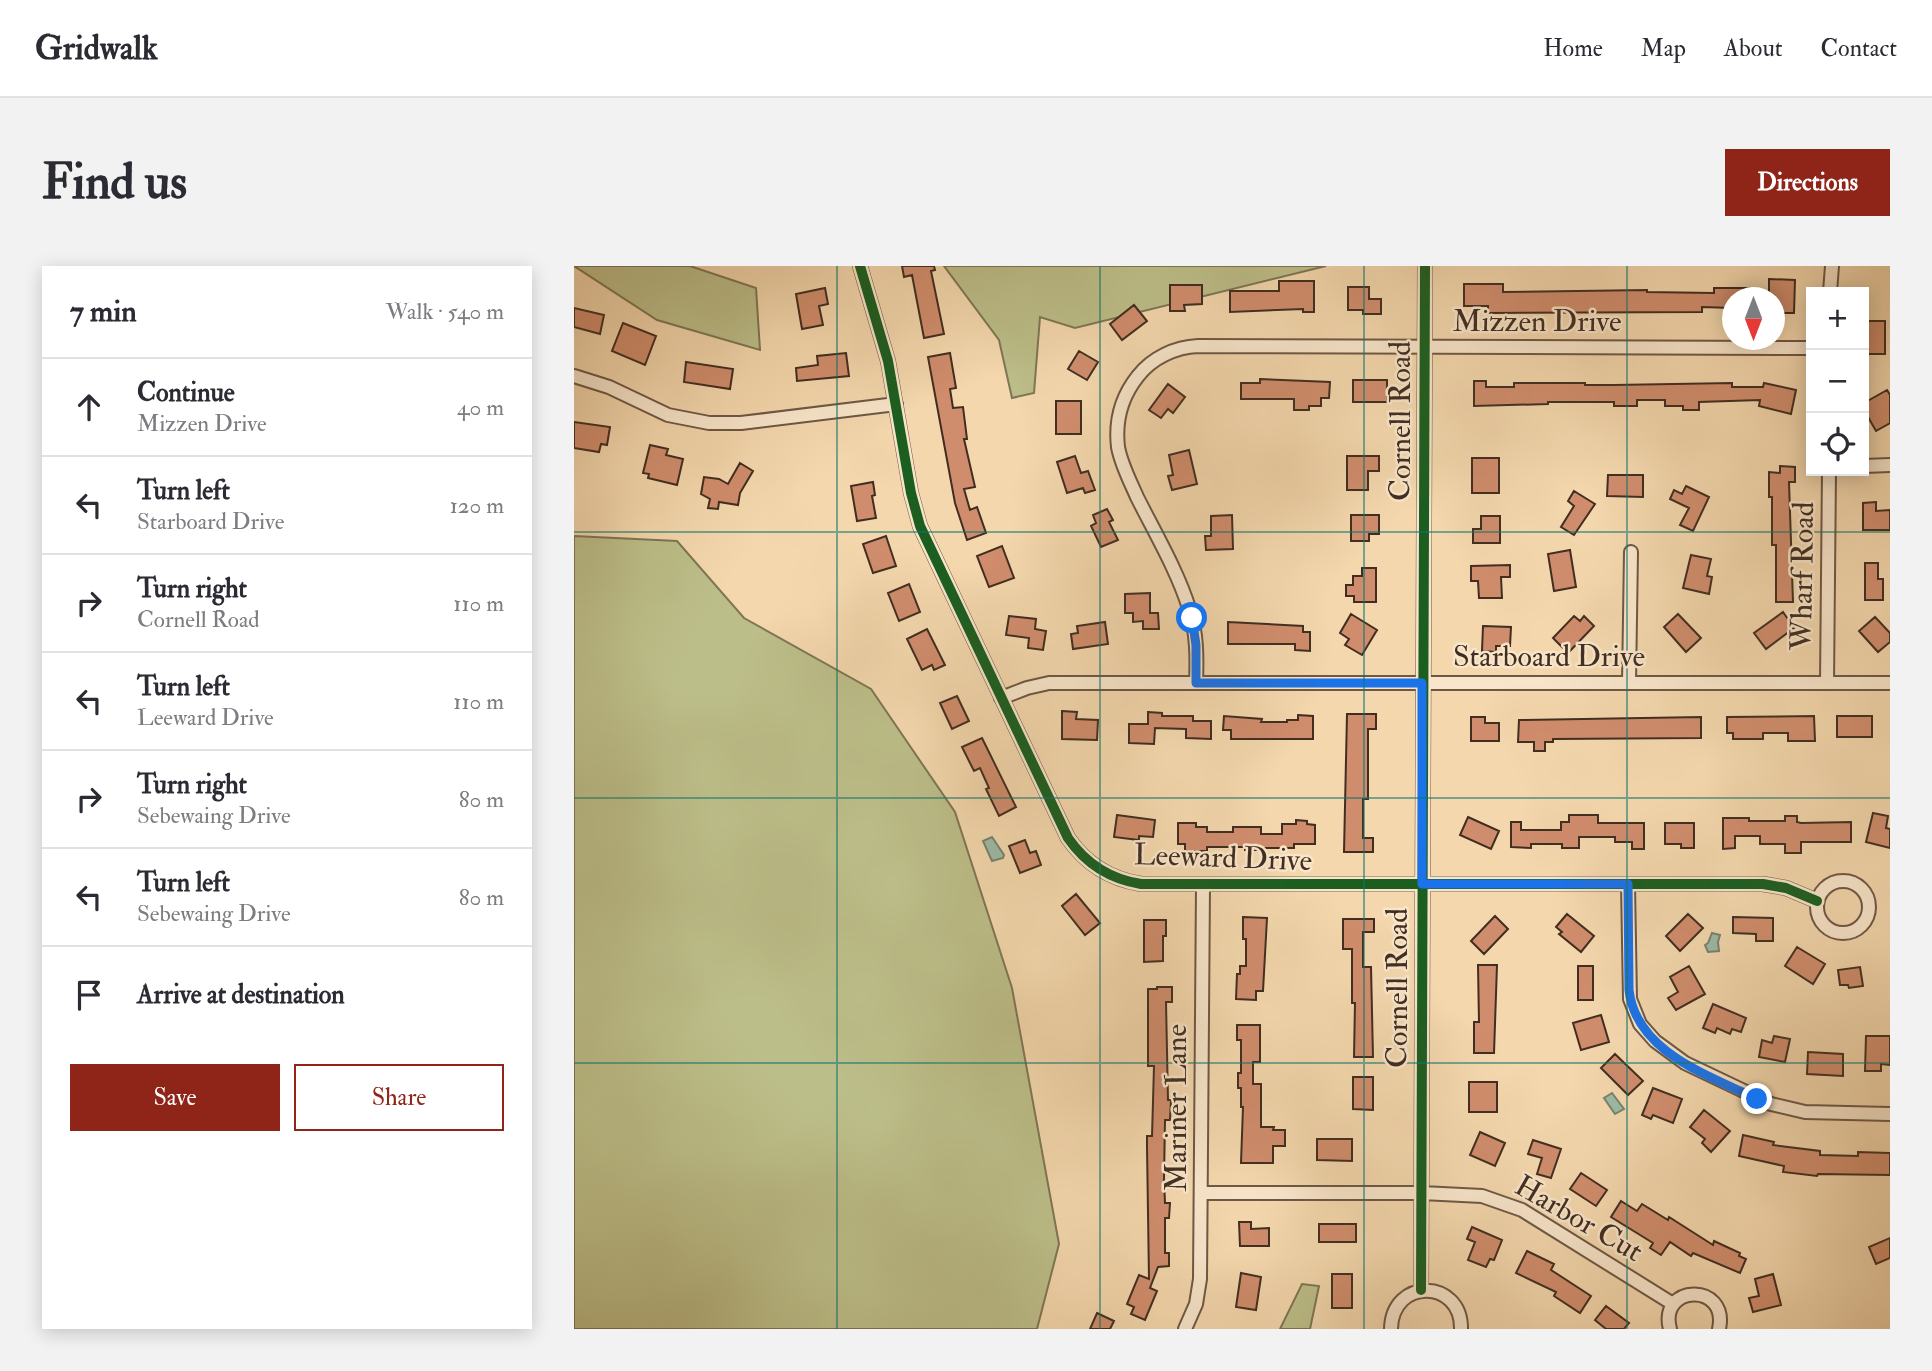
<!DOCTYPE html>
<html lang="en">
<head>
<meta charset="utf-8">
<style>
	body { margin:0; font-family:"IM FELL Double Pica",serif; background:#f2f2f3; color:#2b2b33 }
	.controls { position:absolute; right:21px; top:21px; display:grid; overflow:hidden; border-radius:0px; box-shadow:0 4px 18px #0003 }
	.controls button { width:63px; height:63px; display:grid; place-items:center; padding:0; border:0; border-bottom:2px solid #e1e1e2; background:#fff; color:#2b2b33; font:35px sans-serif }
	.compass { position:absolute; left:1148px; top:21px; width:63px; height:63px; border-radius:50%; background:#fff; box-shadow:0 4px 18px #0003; rotate:180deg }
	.stop { position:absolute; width:21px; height:21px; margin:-16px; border:5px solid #1a73e8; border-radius:50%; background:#fff }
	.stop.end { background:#1a73e8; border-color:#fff; box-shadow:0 2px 7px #0008 }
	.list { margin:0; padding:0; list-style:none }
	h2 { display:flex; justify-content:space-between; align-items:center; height:91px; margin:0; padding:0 28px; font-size:30px }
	h2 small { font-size:23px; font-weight:400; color:#7c7c81 }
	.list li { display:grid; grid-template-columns:46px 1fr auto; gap:21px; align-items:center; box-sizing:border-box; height:98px; padding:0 28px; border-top:2px solid #e1e1e2 }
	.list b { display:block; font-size:26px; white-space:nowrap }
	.list p { margin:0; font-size:23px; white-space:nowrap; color:#7c7c81 }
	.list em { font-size:23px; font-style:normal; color:#7c7c81 }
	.actions { display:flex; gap:14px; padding:21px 28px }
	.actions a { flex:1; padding:16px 0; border:2px solid #8f2418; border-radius:0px; text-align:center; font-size:24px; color:#8f2418 }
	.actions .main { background:#8f2418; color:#fff }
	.icon { flex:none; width:38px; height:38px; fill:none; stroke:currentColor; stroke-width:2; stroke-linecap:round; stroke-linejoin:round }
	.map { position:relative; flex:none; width:1316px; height:1063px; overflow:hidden; border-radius:0px }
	header { display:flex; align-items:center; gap:42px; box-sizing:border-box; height:98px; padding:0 35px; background:#fff; border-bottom:2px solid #e1e1e2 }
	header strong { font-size:33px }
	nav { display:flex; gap:38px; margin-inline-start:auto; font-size:24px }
	.intro { display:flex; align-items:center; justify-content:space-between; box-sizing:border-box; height:168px; padding:0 42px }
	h1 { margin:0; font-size:49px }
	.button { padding:18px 32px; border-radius:0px; background:#8f2418; color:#fff; font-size:24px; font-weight:700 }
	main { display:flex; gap:42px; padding:0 42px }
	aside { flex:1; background:#fff; border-radius:0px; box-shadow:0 4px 18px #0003 }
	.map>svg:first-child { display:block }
	.green { fill:#bcbe89; stroke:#7e7655; stroke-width:2 }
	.water { fill:#9dbaa5; stroke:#788270; stroke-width:2 }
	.building { fill:#d08d6d; stroke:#412e21; stroke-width:2 }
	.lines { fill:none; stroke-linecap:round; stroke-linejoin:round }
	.minor-casing { stroke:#6e5844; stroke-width:16 }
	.minor { stroke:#f8e5ca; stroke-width:12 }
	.cycleway-casing { stroke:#f8e5ca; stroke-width:15 }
	.cycleway { stroke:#1b5e20; stroke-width:10 }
	.route { stroke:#1a73e8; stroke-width:9 }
	.grid { fill:none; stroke:#0f766e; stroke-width:2; stroke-opacity:0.55 }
	.labels { text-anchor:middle; stroke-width:5; stroke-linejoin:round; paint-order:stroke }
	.street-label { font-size:30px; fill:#412e21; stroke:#f8e5ca }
</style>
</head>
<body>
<header>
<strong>Gridwalk</strong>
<nav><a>Home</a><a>Map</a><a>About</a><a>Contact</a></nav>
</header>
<div class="intro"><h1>Find us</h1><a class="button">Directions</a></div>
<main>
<aside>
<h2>7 min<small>Walk · 540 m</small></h2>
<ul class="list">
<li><svg class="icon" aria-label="ahead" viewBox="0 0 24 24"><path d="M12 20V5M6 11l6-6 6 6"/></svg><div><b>Continue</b><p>Mizzen Drive</p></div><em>40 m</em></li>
<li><svg class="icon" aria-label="left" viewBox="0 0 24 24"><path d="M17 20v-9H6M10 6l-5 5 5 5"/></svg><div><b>Turn left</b><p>Starboard Drive</p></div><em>120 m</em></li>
<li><svg class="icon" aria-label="right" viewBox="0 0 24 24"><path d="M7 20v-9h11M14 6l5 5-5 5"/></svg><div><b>Turn right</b><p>Cornell Road</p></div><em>110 m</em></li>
<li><svg class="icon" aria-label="left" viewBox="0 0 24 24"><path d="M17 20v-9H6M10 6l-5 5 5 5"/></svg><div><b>Turn left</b><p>Leeward Drive</p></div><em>110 m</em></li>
<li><svg class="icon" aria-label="right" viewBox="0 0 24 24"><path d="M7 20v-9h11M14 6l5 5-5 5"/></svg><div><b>Turn right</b><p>Sebewaing Drive</p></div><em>80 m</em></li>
<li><svg class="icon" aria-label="left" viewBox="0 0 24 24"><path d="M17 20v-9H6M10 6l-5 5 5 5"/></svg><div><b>Turn left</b><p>Sebewaing Drive</p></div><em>80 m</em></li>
<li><svg class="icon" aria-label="arrive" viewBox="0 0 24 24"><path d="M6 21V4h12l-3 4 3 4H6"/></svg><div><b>Arrive at destination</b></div></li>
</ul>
<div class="actions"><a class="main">Save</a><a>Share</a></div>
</aside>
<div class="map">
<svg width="1316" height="1063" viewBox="0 0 1316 1063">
	<rect width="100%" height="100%" fill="#f4d7ad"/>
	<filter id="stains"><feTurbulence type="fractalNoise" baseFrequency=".00286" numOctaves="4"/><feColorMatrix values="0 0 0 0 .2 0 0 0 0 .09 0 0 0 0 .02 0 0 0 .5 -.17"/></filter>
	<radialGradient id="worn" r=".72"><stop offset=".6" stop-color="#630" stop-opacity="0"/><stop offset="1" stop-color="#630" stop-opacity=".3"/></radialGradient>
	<!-- green -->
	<path class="green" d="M0,0H116L182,22L186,84L83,54Z
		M370,0H752L501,62L466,51L460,127L438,132L425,74Z
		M0,270L103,275L170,352L297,423L381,546L438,722L485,978L463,1063H0Z
		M728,1018L745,1020L736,1063H706Z"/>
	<!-- water -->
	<path class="water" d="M418,571L430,589L429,592L418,595L409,575Z
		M1138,667L1146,669L1144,676L1145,685L1134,686L1131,679L1134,677Z
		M1038,827L1050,843L1041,848L1030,832Z"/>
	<!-- building -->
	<path class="building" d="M328,0H360L361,4L357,5L370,68L350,72L338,9L330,11Z
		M1195,13L1221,14L1220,47H1203L1200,32H1195Z
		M705,15H740V46H729V43L656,46V25H705Z
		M890,18H929V26L1073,24V26L1140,27V22H1175V32H1158V42L1128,41V46L914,47V40H890Z
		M596,19H628V38L610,39L611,45H596Z
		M774,21H795V33H807V48H789V44H774Z
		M251,22L254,38L245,40L249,59L228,63L222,28Z
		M560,39L573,55L548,74L536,58Z
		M0,42L30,49L26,68L0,61Z
		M1291,55H1311V88H1291Z
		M49,57L82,70L71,99L38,85Z
		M505,85L524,96L513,114L494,103Z
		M272,87L275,110L223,115L222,102L244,99L243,90Z
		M376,87L382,122L376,123L379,142L389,141L393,173H390L401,221L390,223L396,244L403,241L412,267L393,274L381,237L354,91Z
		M112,96L159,103L156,123L110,116Z
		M686,113L756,116L755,132H747V140H735V144H720V133H667V117H686Z
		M779,114H813V136H779Z
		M900,115H912V121H940V117H1011V119H1040L1158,117V121H1189L1190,117L1222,124L1217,148L1185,140L1186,134L1125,136V144H1109V140H1091V134H1063V140H1040V136H974V138L900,140Z
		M594,118L611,131L599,147L594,143L587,152L575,144Z
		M1313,124L1316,129V157L1302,165L1290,144V137Z
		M482,135H507V168H482Z
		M0,156L36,161L33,179L27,178L25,186L0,182Z
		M76,179L94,183L92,189L109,193L103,219L74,212L75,208L69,207Z
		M615,184L623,218L598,224L594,210L599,209L595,189Z
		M501,190L507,207L514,205L521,224L511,227L509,222L493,227L483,196Z
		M773,190H805V205H794V224H773Z
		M898,192H925V227H898Z
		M166,197L179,205L166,227L164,239L145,236L144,243L134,242L136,233L127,228L130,211L145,213L154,218Z
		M1206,200L1221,201V216H1215L1219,336H1202V279H1198V231H1195V206L1206,207Z
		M1034,209H1069V231L1033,230Z
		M299,216L301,229L298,230L302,252L283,255L277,220Z
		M1112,220L1135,231L1119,265L1106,259L1115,242L1096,233L1100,224L1108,228Z
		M1000,225L1021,238L1000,269L987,261L1000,240L994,235Z
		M1302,236V245L1316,244V264H1289V237Z
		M533,243L539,254L535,256L544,274L527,281L517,260L522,257L519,249Z
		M658,249L659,283L632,284L631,270H637V250Z
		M777,249H805V268H795V275H777Z
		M907,250H926V277H899V263H907Z
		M312,270L322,300L299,307L289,278Z
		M428,280L440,312L415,321L403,290Z
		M996,284L1002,321L980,325L974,288Z
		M1117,289L1137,293L1133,310L1138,311L1135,328L1109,322Z
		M1291,297H1304V313H1309V334H1291Z
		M936,299V311H927L928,332H905L904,315H897V300Z
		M788,302H802V336H780V330H772V319H779V310H788Z
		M335,318L346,346L325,355L314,327Z
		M576,327V347H584L585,363H569V355L559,356V347H551V328Z
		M1209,346L1220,362L1192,383L1180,367Z
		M777,348L803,364L788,389L771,379L775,373L766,367Z
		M1104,348L1127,372L1112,386L1090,361Z
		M435,350L462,353L461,363L472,365L469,384L454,382L455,372L432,369Z
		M1000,350L1006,355L1010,350L1020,360L994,387L979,372Z
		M1301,351L1316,367V376L1304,386L1285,365Z
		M531,356L534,378L499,383L497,368L504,367L503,360Z
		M654,356L729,360V366H736V385L721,384V378H654Z
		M909,360L937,361L936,380H922V386L908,385Z
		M353,363L371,399L360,404L358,399L348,404L333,373Z
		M383,430L395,455L378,463L366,437Z
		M488,445L503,446L502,453L524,454L523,474L488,473Z
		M574,446L588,447V450H619V455H637V473L612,472V463L581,462L580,478L555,477V458H574Z
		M773,448H802V463H794V533H789V572H799V586H770Z
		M724,449L739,450V473H657V464H649L650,450L688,453L687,456H713V454H724Z
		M1240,450L1241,475H1214V467H1189V473H1159V467H1153V451Z
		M1263,450H1298V471H1263Z
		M897,451H911V457H925V475H897Z
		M1127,451V472L979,473V476H971V485H960V476H944L945,454Z
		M408,472L442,541L425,550L412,523L415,522L406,502L400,505L388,481Z
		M1299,547L1314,550L1312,562L1316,563V582L1292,576Z
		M543,549L581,554L579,571L565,570V574L540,571Z
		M995,549H1024V557H1070V583H1058V576H1041V571H1005V582H988V578H957V582L937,581V556H947V564H987V556H995Z
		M1211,550H1223V556L1227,557L1277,556V576H1227V587H1211V578H1186V570H1161V582L1149,583V552H1175V555H1211Z
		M894,551L925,565L917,583L886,569Z
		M722,554L733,555V558L741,559V578H720V582H689V584H671V581H633V585H611V578H604V557H622V561H633V566H659V561H687V568H708V558H722Z
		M1091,557H1120V582H1107V578H1091Z
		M451,574L456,587L462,585L467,599L446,607L435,580Z
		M502,628L526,657L511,669L488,640Z
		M993,648L1020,670L1007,686L985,668L988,666L982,661Z
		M1114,648L1129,662L1106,685L1092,670Z
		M921,650L934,663L910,688L897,675Z
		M669,651L693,652L689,725H682V734L662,733L663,708H666V700H672V673H669Z
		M1159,651L1199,652V675H1182V668L1159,667Z
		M769,653H800V666H789V701H797L799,791H780L781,737H778V683H769Z
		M570,654H592V670H589V695L570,696Z
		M1223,681L1251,698L1239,718L1211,700Z
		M904,699H923L920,787H900V756H905Z
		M1004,700H1019V734H1004Z
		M1115,700L1131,728L1102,744L1094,732L1104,726L1096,711Z
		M1286,701L1289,720L1275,722L1274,719H1266L1264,704Z
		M583,721H598V736H592L594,834H597L596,854H591L590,913L591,937H596L595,952H591V987H595V1000L584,1001L576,1022L583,1025L571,1054L557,1048L560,1041L553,1038L565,1009L575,1013L573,881V870H578L580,800H574V723H583Z
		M1139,738L1172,752L1167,766L1158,763L1156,768L1143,762L1141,767L1129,762Z
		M1027,749L1035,776L1007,784L999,757Z
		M663,759H686V796H679V818H687V861H700L699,864H711V880H699V897H667L669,841H667V822H664V807H667V774H663Z
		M1200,770L1216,773L1211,796L1185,791L1188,774L1198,777Z
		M1292,770H1316V799L1307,798V805H1291Z
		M1234,786L1269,788V810L1233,808Z
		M1041,788L1069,815L1054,829L1027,802Z
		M779,811H799V844L779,843Z
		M895,816H923V846H895Z
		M1079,822L1108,833L1099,857L1079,849L1077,853L1068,849Z
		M1130,844L1156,865L1137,886L1128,877L1131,873L1116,861Z
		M906,866L931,877L921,900L896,889Z
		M1169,869L1200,876L1199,879L1246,885V889L1284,890V886L1316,887V909L1244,908L1243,910L1209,906L1210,900L1165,890Z
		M743,873H778V895L743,894Z
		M959,874L987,883L977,912L963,908L968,892L954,888Z
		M1007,907L1033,924L1022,940L996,923Z
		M1047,935L1063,945L1068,938L1094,954L1095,951L1139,979L1140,975L1166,987L1165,990L1172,993L1166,1007L1119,987L1117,990L1096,976L1087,989L1076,982L1079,977L1037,951Z
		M665,956H677V963L695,962V980H666Z
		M745,958H782V976H745Z
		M898,961L928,974L920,994L916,993L912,1001L894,994L901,976L893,973Z
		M1316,972V992L1302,998L1295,981Z
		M953,985L980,998L977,1004L1017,1030L1006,1047L980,1030L982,1026L942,1007Z
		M667,1007L687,1011L682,1044L662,1041Z
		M758,1008H778V1042H758Z
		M1199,1008L1207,1039L1179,1046L1175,1032L1185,1030L1181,1013Z
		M1032,1040L1055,1057L1050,1063H1032L1021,1054Z
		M523,1047L540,1055L536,1063H516Z"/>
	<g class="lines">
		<!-- minor casing -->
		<g class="minor-casing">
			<path id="minor" d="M286,0L314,95L337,227L346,260L494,572C512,598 535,613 567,618H1189L1212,622L1243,635
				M1256,26L1258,0
				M0,110L35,121L94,149L135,157H167L322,138
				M1290,200L1316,199
				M622,417C623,391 623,367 615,342C603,304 581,267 563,231C556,215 547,198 544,181C541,155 548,130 564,110C578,92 601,81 624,80L1237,82
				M1055,417L1057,286
				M1253,417L1255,205
				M427,432L453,422L475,417H1316
				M1243 641a26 26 0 1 1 52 0a26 26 0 1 1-52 0Z
				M1054,618L1056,733L1066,758L1081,775L1111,797L1197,838L1231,846L1316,848
				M628,927H848L908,930L948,944L1099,1038
				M847,1024L851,0
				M611,1063L622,1038L626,1013L629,619
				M817,1063C818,1011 888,1013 887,1063
				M1096,1063C1084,1018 1155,1016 1145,1063"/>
		</g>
		<!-- minor -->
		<use href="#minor" class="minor"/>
		<!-- cycleway casing -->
		<g class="cycleway-casing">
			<path id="cycleway" d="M286,0L314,95L337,227L346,260L494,572C512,598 535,613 567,618H1189L1212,622L1243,635
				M847,1024L851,0"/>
		</g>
		<!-- cycleway -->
		<use href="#cycleway" class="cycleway"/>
	</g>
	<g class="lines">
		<!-- route -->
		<path class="route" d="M618,352L622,379V417H848V618H1054L1055,724C1062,786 1134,809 1183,833"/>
	</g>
	<!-- grid -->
	<path class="grid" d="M263,0V1063M526,0V1063M790,0V1063M1053,0V1063M0,266H1316M0,532H1316M0,797H1316"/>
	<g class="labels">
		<!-- street labels -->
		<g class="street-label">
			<text x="963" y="65">Mizzen Drive</text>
			<text transform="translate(826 155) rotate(-90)" y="10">Cornell Road</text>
			<text transform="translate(1228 310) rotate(-89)" y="10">Wharf Road</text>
			<text x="975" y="400">Starboard Drive</text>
			<text transform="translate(649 591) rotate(2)" y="10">Leeward Drive</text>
			<text transform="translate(823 722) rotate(-90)" y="10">Cornell Road</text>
			<text transform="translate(602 842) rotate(-90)" y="10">Mariner Lane</text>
			<text transform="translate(1005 952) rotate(30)" y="10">Harbor Cut</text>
		</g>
	</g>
	<rect width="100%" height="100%" filter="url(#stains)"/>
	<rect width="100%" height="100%" fill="url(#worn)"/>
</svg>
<div class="controls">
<button>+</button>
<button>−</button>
<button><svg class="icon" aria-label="locate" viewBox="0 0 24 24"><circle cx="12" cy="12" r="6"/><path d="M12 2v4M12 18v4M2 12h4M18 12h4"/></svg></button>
</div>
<svg class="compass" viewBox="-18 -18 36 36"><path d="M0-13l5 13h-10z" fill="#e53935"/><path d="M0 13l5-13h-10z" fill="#7c7c81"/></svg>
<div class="stop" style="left:618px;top:352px"></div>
<div class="stop end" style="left:1183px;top:833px"></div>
</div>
</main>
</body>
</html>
